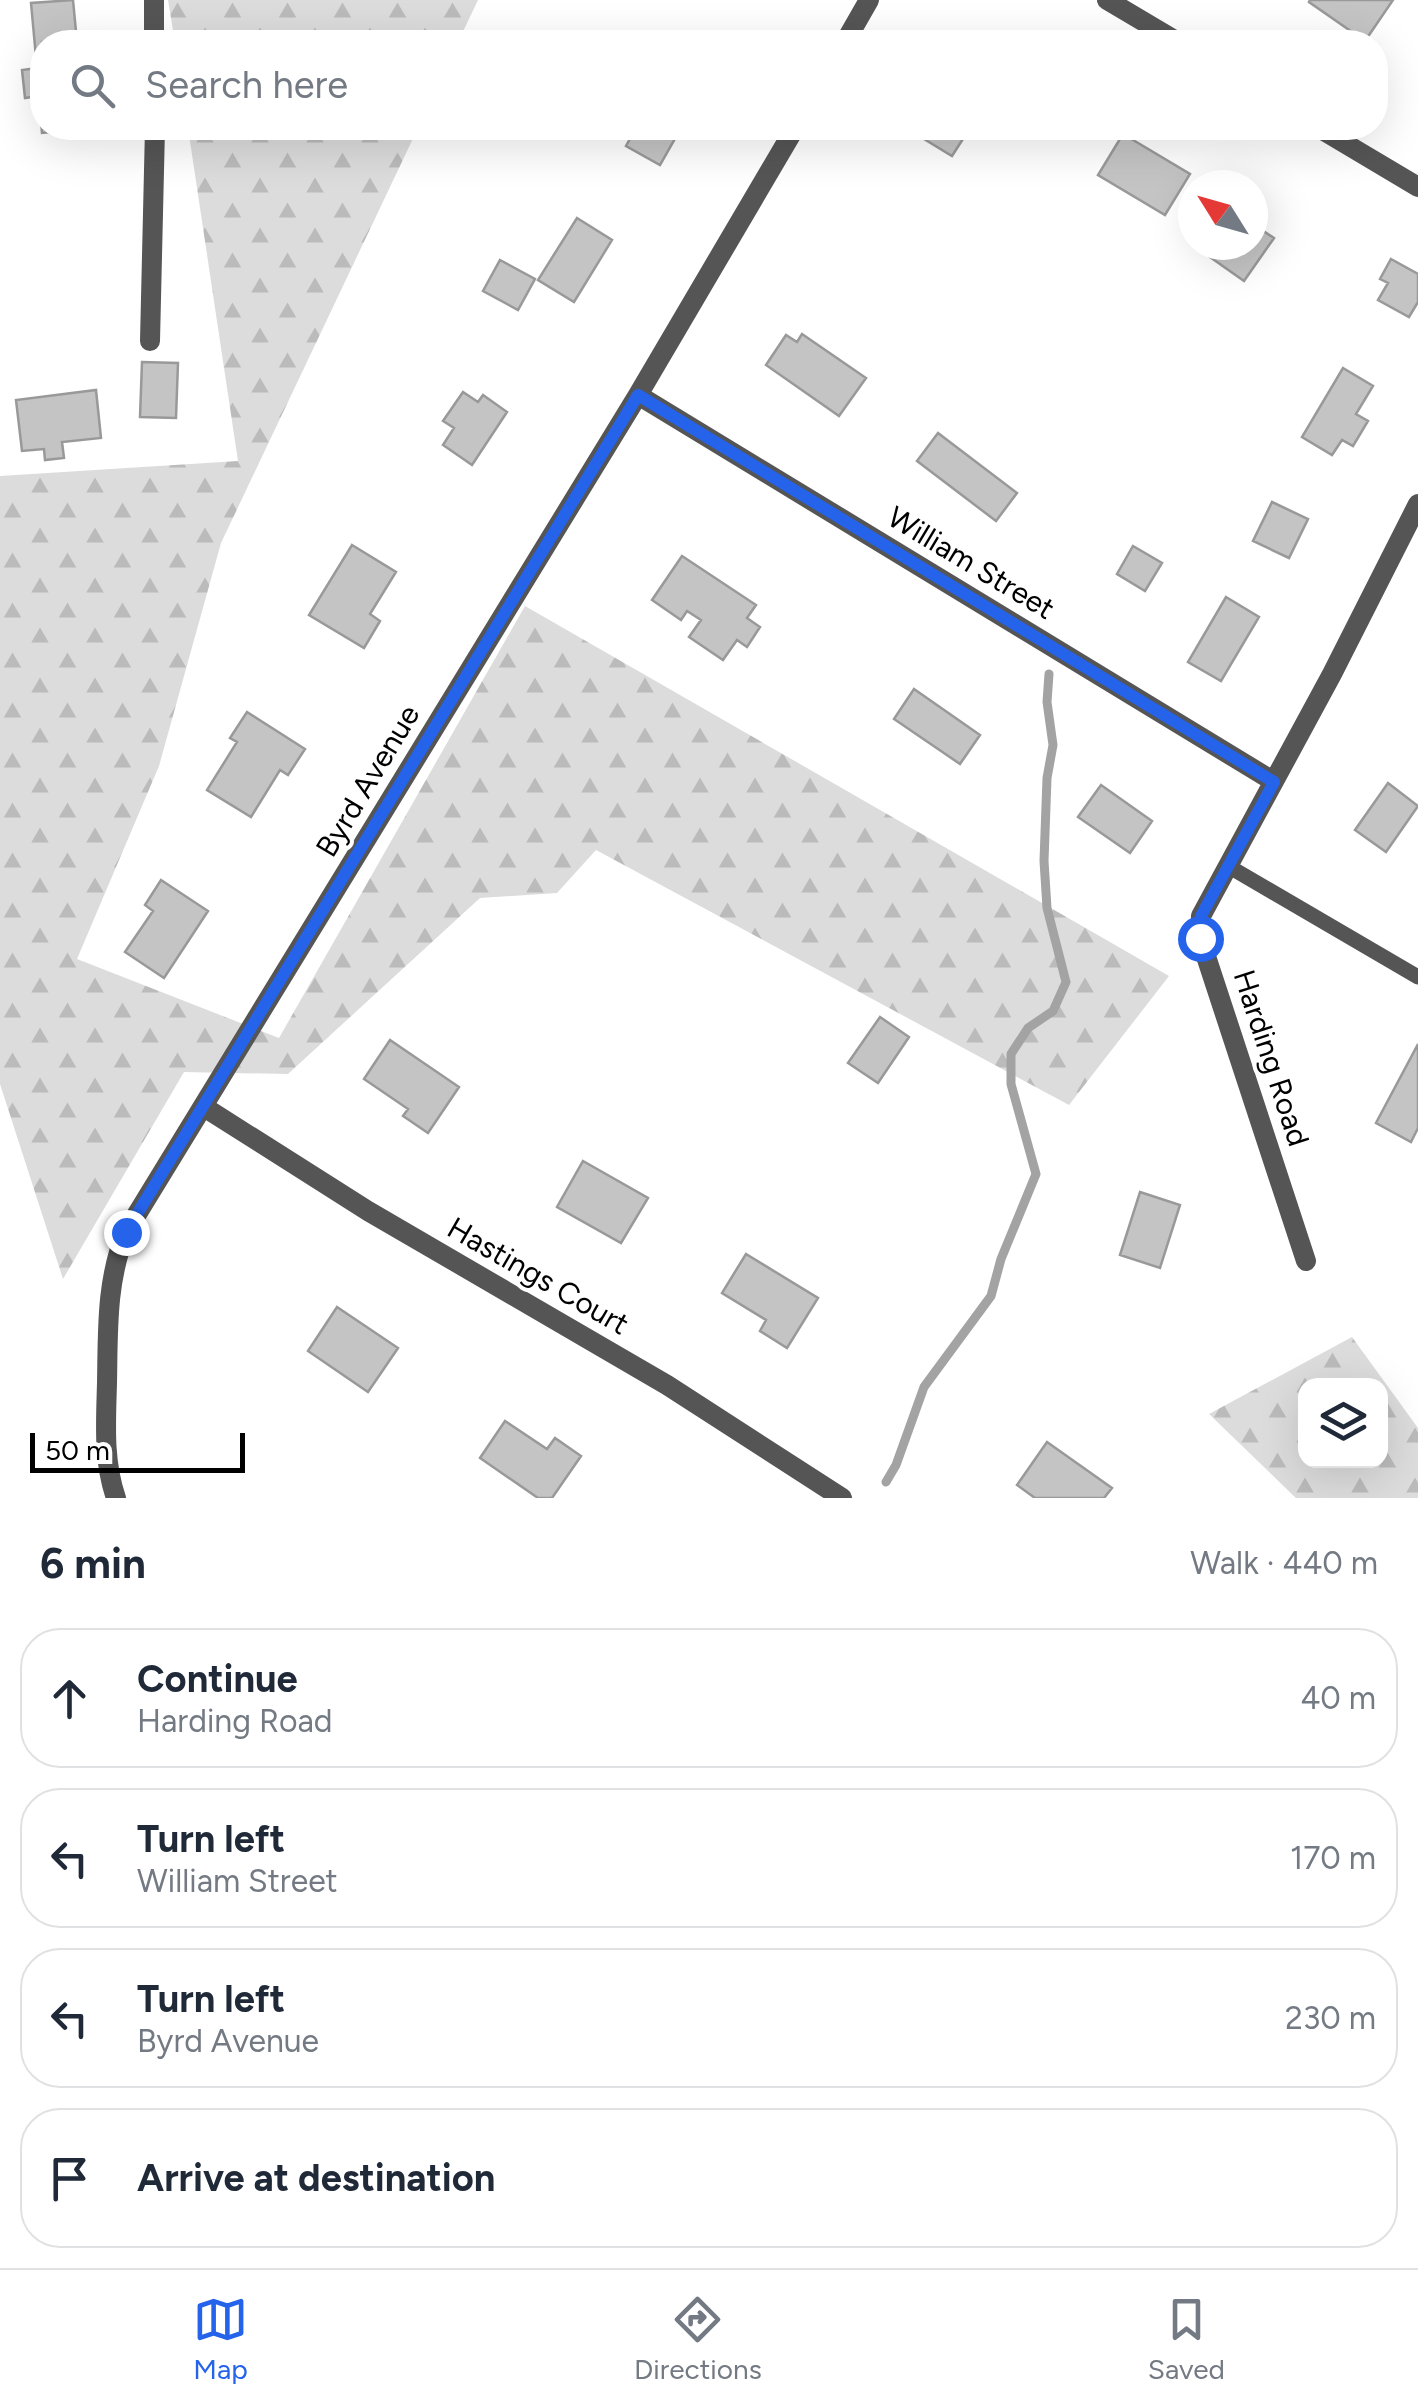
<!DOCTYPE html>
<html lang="en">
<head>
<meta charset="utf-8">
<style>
	body { margin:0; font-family:Figtree,sans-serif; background:#f6f6f7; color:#1f2937 }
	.controls { position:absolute; right:30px; bottom:30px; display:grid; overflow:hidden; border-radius:20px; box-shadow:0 10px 40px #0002 }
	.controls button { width:90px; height:90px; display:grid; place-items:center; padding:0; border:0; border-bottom:2px solid #e0e1e3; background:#fff; color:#1f2937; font:50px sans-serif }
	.compass { position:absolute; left:1178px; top:170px; width:90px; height:90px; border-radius:50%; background:#fff; box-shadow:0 10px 40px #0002; rotate:307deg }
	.scale { position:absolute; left:30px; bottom:25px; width:215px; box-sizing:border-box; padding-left:10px; border:5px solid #000; border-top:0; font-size:28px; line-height:35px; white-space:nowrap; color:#000; -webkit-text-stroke:8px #fff; paint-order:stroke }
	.stop { position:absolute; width:30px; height:30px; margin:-22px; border:8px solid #2563eb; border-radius:50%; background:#fff }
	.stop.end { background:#2563eb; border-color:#fff; box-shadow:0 2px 10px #0008 }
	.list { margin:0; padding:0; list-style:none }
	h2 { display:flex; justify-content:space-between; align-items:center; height:130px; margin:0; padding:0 40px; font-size:42px }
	h2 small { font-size:32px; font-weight:400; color:#747a83 }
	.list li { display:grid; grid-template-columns:65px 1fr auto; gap:30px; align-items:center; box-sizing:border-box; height:140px; margin:0 20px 20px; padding:0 20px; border:2px solid #e0e1e3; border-radius:40px }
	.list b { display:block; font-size:38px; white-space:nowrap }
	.list p { margin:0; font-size:32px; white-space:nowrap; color:#747a83 }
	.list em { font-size:32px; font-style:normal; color:#747a83 }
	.icon { flex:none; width:55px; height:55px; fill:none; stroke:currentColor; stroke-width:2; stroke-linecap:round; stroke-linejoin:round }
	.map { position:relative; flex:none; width:1418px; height:1498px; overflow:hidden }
	.search { position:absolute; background:#fff; box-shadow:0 10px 40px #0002; left:30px; right:30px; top:30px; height:110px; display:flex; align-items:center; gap:25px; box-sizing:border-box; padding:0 35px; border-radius:40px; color:#747a83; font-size:38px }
	.sheet { height:770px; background:#fff }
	nav { display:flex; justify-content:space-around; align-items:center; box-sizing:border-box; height:140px; border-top:2px solid #e0e1e3; background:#fff; font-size:28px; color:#747a83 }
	nav a { display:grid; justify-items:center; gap:5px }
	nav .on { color:#2563eb }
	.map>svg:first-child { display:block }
	.forest { fill:url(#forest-firs); fill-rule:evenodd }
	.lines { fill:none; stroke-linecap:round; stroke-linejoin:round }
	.stream { stroke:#a3a3a3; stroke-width:9 }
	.building { fill:#c4c4c4; stroke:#999; stroke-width:2.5 }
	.service { stroke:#555; stroke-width:15 }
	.minor { stroke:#555; stroke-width:20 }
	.route { stroke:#2563eb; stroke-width:12 }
	.labels { text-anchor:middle; stroke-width:8; stroke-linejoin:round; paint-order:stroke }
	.street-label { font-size:30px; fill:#000; stroke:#fff }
</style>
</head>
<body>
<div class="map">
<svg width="1418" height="1498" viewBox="0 0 1418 1498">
	<defs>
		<pattern id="forest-firs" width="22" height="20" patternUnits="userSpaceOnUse" patternTransform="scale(2.5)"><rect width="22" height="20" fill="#dcdcdc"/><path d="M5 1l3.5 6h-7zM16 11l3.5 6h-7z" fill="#bbb"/></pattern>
	</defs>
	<rect width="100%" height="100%" fill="#fff"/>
	<!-- forest -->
	<path class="forest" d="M168,0H478L458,42H175Z
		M188,128H418L221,543L159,766L77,959L279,1038L525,606L1169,976L1069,1105L596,850L557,893L480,898L288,1074L184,1072L63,1279L0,1084V476L238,461Z
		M1352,1337L1418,1428V1498H1296L1209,1414ZM1306,1386H1380V1460H1306Z"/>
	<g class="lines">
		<!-- stream -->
		<path class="stream" d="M886,1482L896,1465L924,1387L991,1296L1001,1259L1036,1174L1011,1084V1054L1028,1028L1053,1011L1066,982L1047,908L1044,861L1047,778L1053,745L1047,702L1049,674"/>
	</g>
	<!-- building -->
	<path class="building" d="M73,0L77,42H42V128L85,129L42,133L39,96L25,98L22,70L37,68L31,3Z
		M1310,0H1393L1365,41L1309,2Z
		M636,128H681L660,165L626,146Z
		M906,128H970L952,156Z
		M1123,134L1190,174L1165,215L1098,175Z
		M577,218L612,240L574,302L538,280Z
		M1253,224L1274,238L1244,281L1200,250L1203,245H1253Z
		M1391,259L1418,274V302L1409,317L1378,300L1388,283L1380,279Z
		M500,260L535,279L518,310L483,291Z
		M802,334L866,378L839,416L766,365L786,335L797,342Z
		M142,362L178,363L176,418L140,417Z
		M1343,368L1373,386L1356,414L1368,421L1353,446L1342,440L1332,455L1302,437Z
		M96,390L101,438L62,442L64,458L45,460L44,449L22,451L16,400Z
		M463,392L478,402L483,395L507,412L472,465L443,445L454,428L443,421Z
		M938,433L1017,493L996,521L917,461Z
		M1272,502L1308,519L1289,558L1253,541Z
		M352,545L396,572L370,614L380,621L364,648L309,615Z
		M1133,546L1162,563L1145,591L1117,574Z
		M682,556L756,605L747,618L760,627L747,647L737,640L723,660L689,637L701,620L687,611L681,620L652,600Z
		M1226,597L1259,617L1221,681L1188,662Z
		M914,689L980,735L960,764L894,719Z
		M247,712L305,749L288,775L280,770L251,817L207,790L237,742L230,738Z
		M1388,783L1418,806L1386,852L1355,830Z
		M1101,785L1152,821L1130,853L1078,817Z
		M161,880L208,911L164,978L125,952L153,911L145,905Z
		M880,1017L909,1037L878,1083L848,1063Z
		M390,1040L459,1087L428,1133L403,1116L408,1109L364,1079Z
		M1418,1044V1128L1411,1142L1376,1123Z
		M583,1161L648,1198L621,1243L557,1207Z
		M1140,1192L1180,1205L1160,1268L1120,1255Z
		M746,1254L818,1298L787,1348L760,1331L766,1320L722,1293Z
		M337,1307L398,1348L368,1392L308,1351Z
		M505,1421L547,1449L555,1438L581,1456L552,1498H538L480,1458Z
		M1047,1442L1112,1488L1104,1498H1035L1017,1485Z"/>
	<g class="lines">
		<!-- service -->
		<path class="service" d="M1228,866L1418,977"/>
		<!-- minor -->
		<path class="minor" d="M154,0V42
			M1107,0L1178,42
			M845,42L869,0
			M1319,128L1418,187
			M150,341L155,128
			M638,395L1273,781
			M204,1107L368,1211L667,1385L842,1498
			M1306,1261L1200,938L1201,916L1332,674L1418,504
			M116,1498C103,1461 106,1422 107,1383C108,1331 106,1281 126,1232L638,395L795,128"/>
	</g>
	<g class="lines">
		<!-- route -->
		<path class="route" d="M126,1232L638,395L1274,782L1201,916L1200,938"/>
	</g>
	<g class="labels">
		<!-- street labels -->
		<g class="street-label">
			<text transform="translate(971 563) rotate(31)" y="10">William Street</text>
			<text transform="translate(368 781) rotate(-59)" y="10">Byrd Avenue</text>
			<text transform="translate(1271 1058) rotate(72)" y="10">Harding Road</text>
			<text transform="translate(538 1276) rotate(30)" y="10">Hastings Court</text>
		</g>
	</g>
</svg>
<div class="controls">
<button><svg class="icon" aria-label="layers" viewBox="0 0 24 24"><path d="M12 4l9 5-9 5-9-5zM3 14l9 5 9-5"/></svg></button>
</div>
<svg class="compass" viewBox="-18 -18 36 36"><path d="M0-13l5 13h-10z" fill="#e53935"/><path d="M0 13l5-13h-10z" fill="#747a83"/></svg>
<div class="scale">50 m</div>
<div class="stop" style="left:1200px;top:938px"></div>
<div class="stop end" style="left:126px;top:1232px"></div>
<div class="search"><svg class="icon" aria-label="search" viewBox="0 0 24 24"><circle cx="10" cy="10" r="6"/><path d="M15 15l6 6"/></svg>Search here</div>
</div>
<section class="sheet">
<h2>6 min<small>Walk · 440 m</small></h2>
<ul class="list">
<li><svg class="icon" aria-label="ahead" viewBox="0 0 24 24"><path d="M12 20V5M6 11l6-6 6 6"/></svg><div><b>Continue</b><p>Harding Road</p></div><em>40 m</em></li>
<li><svg class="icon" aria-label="left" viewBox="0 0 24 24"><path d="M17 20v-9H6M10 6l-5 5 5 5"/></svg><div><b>Turn left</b><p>William Street</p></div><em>170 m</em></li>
<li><svg class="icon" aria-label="left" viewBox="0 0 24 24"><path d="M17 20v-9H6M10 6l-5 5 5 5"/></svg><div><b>Turn left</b><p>Byrd Avenue</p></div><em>230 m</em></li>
<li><svg class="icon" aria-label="arrive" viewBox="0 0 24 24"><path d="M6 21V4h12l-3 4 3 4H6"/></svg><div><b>Arrive at destination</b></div></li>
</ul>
</section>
<nav>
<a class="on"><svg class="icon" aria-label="map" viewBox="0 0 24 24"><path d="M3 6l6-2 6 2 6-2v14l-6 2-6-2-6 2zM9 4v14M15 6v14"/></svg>Map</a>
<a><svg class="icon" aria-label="directions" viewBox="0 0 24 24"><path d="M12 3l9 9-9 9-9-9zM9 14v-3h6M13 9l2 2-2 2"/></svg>Directions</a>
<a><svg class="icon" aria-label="saved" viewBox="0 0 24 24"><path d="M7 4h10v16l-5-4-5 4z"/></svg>Saved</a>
</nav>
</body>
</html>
